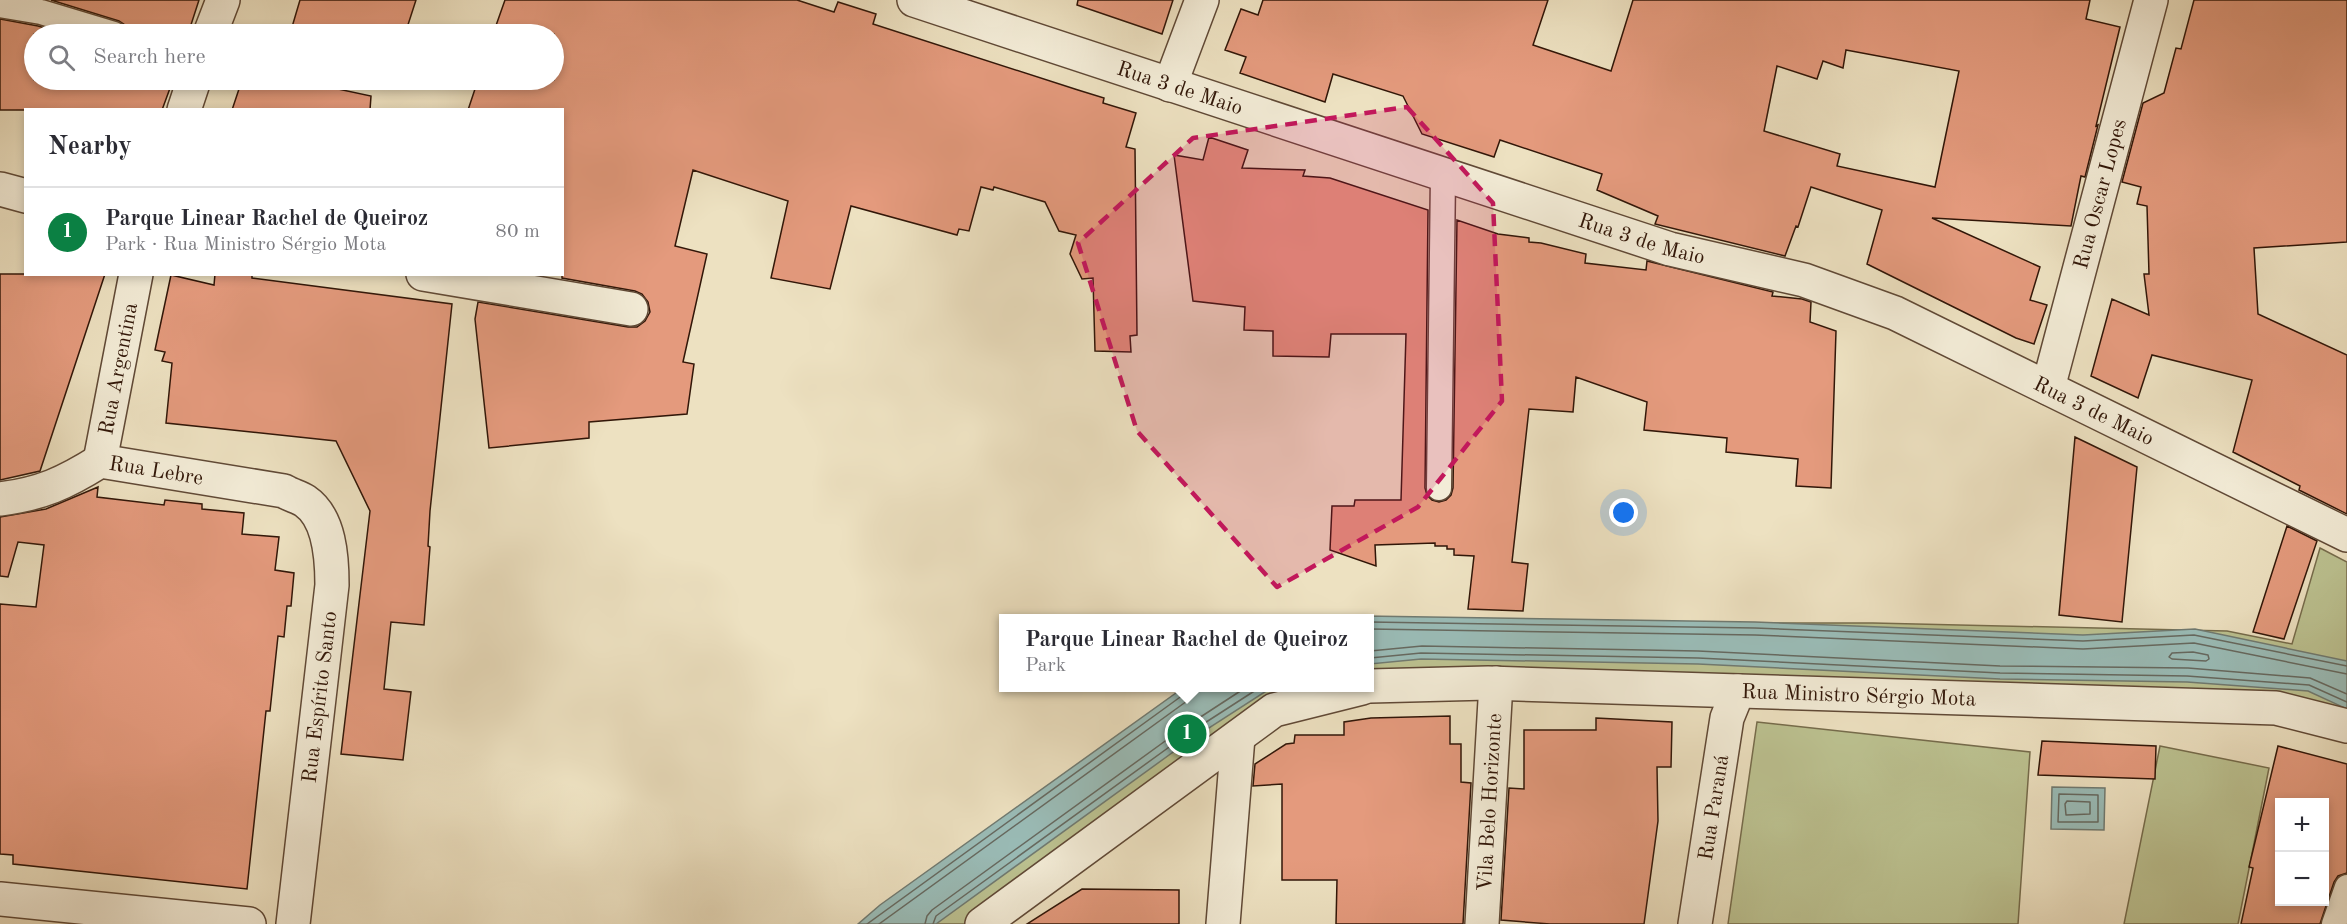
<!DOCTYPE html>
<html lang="en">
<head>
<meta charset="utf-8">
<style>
	body { margin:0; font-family:"Old Standard TT",serif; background:#f2f2f3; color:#2b2b33 }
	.controls { position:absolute; right:18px; bottom:18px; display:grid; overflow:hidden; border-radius:0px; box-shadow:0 3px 9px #0003 }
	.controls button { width:54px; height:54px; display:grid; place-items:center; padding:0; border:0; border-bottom:2px solid #e1e1e2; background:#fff; color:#2b2b33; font:30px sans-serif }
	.you { position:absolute; left:1624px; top:513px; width:21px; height:21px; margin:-15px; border:4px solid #fff; border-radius:50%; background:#1a73e8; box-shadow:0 0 0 9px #1a73e833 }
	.badge { display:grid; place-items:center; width:39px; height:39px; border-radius:50%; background:#0b8043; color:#fff; font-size:20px; font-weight:700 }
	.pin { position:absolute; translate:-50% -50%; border:3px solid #fff; box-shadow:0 2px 6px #0006 }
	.popup { position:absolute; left:999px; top:614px; width:375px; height:78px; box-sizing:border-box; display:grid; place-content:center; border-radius:0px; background:#fff; filter:drop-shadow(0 2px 4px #0005); font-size:20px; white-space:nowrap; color:#7c7c81 }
	.popup b { font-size:22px; color:#2b2b33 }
	.popup::after { content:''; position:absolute; left:50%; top:100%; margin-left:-12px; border:12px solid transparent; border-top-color:#fff }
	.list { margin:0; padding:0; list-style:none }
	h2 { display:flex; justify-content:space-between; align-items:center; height:78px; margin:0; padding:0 24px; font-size:26px }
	h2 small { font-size:20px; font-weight:400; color:#7c7c81 }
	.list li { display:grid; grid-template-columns:39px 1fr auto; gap:18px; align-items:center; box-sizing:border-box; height:90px; padding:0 24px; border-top:2px solid #e1e1e2 }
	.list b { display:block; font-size:22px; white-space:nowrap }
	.list p { margin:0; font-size:20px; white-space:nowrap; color:#7c7c81 }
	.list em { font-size:20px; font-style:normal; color:#7c7c81 }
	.icon { flex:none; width:33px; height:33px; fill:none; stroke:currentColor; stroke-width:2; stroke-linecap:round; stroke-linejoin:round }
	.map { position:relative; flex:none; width:2347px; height:924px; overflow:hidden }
	.search { position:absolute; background:#fff; box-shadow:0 3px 9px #0003; left:24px; top:24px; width:540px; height:66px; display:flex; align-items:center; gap:15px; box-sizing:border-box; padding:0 21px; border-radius:33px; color:#7c7c81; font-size:22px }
	.panel { position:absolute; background:#fff; box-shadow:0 3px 9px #0003; left:24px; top:108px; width:540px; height:168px; border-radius:0px }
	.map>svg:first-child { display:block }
	.green { fill:#bcc291; stroke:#766c4c; stroke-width:1.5 }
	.water { fill:#9abcb7; stroke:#707a71; stroke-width:1.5 }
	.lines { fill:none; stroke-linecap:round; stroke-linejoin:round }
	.shore { stroke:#666960; stroke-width:1.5 }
	.building { fill:#e49a7d; stroke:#311608; stroke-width:1.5; fill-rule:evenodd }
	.service-casing { stroke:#604936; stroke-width:27 }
	.minor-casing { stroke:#604936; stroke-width:36 }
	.service { stroke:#f3ecd7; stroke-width:24 }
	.minor { stroke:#f3ecd7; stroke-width:33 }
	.marked { fill:#c2185b; fill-opacity:0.2; stroke:#c2185b; stroke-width:4.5; stroke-dasharray:12 8; stroke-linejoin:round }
	.labels { text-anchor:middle; stroke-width:4.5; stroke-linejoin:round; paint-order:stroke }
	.street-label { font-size:21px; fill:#311608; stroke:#f3ecd7 }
</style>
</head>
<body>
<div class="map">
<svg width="2347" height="924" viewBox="0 0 2347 924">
	<rect width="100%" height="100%" fill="#ede1c1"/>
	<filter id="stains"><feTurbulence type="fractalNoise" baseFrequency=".00333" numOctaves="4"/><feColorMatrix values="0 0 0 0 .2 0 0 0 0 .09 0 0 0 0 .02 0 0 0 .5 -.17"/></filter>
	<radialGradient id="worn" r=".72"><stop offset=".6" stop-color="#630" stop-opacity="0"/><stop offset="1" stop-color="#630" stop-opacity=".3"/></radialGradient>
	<!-- green -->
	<path class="green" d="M2320,548L2347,562V727L1430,684L1257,723L982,924H877L1203,688H1370V623H1873L2227,631L2292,644Z
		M1757,722L2030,752L2018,924H1728Z
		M2160,746L2269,768L2238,924H2124Z"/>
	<!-- water -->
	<path class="water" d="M1365,616L1755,622L2083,635L2195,629L2347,661V709L2308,691L2187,682L2000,679L1698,664L1421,659L1370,664V618H1353Z
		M1183,688H1271L1187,742L936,924H858L880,905Z
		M2052,787L2105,788L2104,830L2051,829Z"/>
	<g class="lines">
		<!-- shore -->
		<path class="shore" d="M1370,622L1755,628L2083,641L2194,635L2347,666
			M1370,629L1755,635L2083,649L2194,643L2347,674
			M1370,651L1422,646L1698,651L2000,666L2188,668L2310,678L2347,694
			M2193,652L2208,655L2209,659L2206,661L2172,659L2169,657L2172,653Z
			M1370,658L1421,653L1698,658L2000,673L2187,676L2309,685L2347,702
			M2059,794L2098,795V822H2058Z
			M2067,801L2090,802V814L2066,815L2065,804Z
			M867,924L1183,695L1186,688
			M879,924L1187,701L1192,695L1193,688
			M925,924L927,916L932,910L1179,731L1245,688
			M933,924L936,916L1183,737L1259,688"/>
	</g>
	<!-- building -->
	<path class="building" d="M51,0H199L188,34H128L125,25L119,21Z
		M300,0H416L405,34H313L292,27Z
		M505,0H797L834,12L838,2L876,14L873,24L1078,90L1104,98L1103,103L1136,113L1126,147L1135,149L1137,335L1130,336L1131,352L1095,351L1093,278L1082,279L1070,254L1076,235L1059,231L1045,202L994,187L993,190L981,187L969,231L959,229L957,235L851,206L830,289L771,278L788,201L693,170L675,246L707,254L683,362L694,364L687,414L589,422V438L489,448L475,319L478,302L628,327H637L645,321L650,312L648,302L642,294L635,291L562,278V110H468L478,80H554V34H493Z
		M1078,0H1173L1162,34L1077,5Z
		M1263,0H1548L1533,45L1611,71L1633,0H2090L2086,19L2120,27L2096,126L2098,125L2085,177L2081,176L2071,226L1932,218L2040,267L2030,300L2047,305L2034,344L2016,338L1867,264L1882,210L1811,187L1798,227L1796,226L1785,256L1655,224L1658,216L1597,190L1602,174L1500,140L1494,157L1422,134L1403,96L1333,74L1325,102L1240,73L1246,57L1225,50L1241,9L1258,15ZM1846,50L1959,71L1935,187L1837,166L1840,154L1764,131L1777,66L1817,79L1823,61L1843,68Z
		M2194,0H2347V242L2254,248L2258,314L2347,355V514L2299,490L2300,486L2233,452L2252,380L2152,355L2138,398L2091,376L2112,299L2149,315L2144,274H2149L2147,206L2137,204L2141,187L2122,182L2143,103L2164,93L2176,48L2181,49Z
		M0,19L38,26L66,34H34V80H173L162,110H0Z
		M242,80H296L371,96L370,110H232Z
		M1209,137L1248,150L1242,168L1305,170L1303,176L1330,178L1428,210L1425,488L1427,495L1432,500L1439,502L1446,500L1451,495L1453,488L1457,220L1498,234L1529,238V242L1541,243L1586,254L1585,263L1646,270L1647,261L1773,292L1772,296L1802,299L1811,302L1810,322L1836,331L1831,488L1796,486L1798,459L1726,452L1727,438L1644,430L1647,402L1576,377L1573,412L1529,409L1512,562L1528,564L1523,611L1468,609L1474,556L1454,555V549H1447V546H1435V543L1375,545L1376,566L1330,550L1332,506H1354L1355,500H1401L1406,334H1331L1329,357L1273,356V331L1244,330L1245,307L1193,301L1174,155L1203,160Z
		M0,274H105L40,471L0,480Z
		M215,274H252V278L452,304L430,511L428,546L430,547L424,625L391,622L384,689L411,692L403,760L341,754L370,511L336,441L166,423L172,363L162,361L165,352L155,350L171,275L214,285Z
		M2075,437L2137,467L2122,622L2059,615Z
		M98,487L97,497L164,505L165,500L202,504V509L244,513L242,534L279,537L275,570L294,573L291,606H287L284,637L278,636L270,711H266L247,889L13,864V855L0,854V604L36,607L44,545L18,542L8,577L0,576V517L46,509Z
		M2287,526L2317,541L2284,639L2253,632Z
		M1450,716V744H1461V782L1471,783L1463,924H1336L1337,880H1282V784L1253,786L1255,764L1286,744L1294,743L1295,735H1344V722L1371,718Z
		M1596,718L1672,722L1671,767H1657L1658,821L1644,924H1550L1501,920L1509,788L1524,789V730H1596Z
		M2042,741L2156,746L2155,779L2038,775Z
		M2278,746L2347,764V873L2338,876L2334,882L2320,924H2241L2253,868L2249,867ZM2280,802H2325V902H2280Z
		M1082,889L1179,890V924H1027Z"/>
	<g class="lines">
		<!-- service casing -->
		<g class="service-casing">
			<path id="service" d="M0,5L41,12L114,34
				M1439,488L1443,175
				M2334,924L2347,887"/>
		</g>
		<!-- minor casing -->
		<g class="minor-casing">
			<g id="minor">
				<path id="s1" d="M914,0L1670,249L1804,280L1895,313L2347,535"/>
				<path d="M210,34L223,0"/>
				<path d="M1170,85L1202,0"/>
				<path d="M184,110L194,80"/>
				<path d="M0,189L26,196"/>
				<path d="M423,274L631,309"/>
				<path id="s2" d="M2048,388L2151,0"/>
				<path id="s3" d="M100,461L136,274"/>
				<path id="s4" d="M0,499C41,494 65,483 100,461L284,491C290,495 299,497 305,501C330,518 332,558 332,585L293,924"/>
				<path id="s5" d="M1370,686L1488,683L2276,708L2347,726"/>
				<path d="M0,899L249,924"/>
				<path d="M982,924L1274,710L1362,688"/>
				<path d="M1223,924L1238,737"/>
				<path id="s6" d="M1482,924L1496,683"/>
				<path id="s7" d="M1695,924L1727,718L1738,691"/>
			</g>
		</g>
		<!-- service -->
		<use href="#service" class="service"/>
		<!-- minor -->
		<use href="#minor" class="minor"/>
	</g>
	<!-- marked area -->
	<path class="marked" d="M1407,107L1493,203L1502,401L1418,507L1277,587L1137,431L1078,243L1193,138Z"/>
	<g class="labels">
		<!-- street labels -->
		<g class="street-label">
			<text dy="7" stroke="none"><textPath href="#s1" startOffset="280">Rua 3 de Maio</textPath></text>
			<text dy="7" stroke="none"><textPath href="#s2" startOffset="201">Rua Oscar Lopes</textPath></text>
			<text dy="7" stroke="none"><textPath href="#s1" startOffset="766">Rua 3 de Maio</textPath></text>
			<text dy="7" stroke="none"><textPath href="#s3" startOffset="94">Rua Argentina</textPath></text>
			<text dy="7" stroke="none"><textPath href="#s1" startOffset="1252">Rua 3 de Maio</textPath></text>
			<text dy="7" stroke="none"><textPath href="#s4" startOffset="165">Rua Lebre</textPath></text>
			<text dy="7" stroke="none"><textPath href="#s5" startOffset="489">Rua Ministro Sérgio Mota</textPath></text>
			<text transform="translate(319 697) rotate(-83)" y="7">Rua Espírito Santo</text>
			<text dy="7" stroke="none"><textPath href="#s6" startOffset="122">Vila Belo Horizonte</textPath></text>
			<text dy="7" stroke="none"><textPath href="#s7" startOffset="118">Rua Paraná</textPath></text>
		</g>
	</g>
	<rect width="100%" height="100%" filter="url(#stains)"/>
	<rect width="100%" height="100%" fill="url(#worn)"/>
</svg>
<div class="controls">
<button>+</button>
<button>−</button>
</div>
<div class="you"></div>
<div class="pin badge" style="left:1187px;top:734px">1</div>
<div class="popup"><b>Parque Linear Rachel de Queiroz</b>Park</div>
<div class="search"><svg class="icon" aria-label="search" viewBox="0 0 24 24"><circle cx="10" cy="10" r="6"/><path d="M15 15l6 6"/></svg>Search here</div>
<section class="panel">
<h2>Nearby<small></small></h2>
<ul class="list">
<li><span class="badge">1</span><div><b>Parque Linear Rachel de Queiroz</b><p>Park · Rua Ministro Sérgio Mota</p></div><em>80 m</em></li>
</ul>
</section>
</div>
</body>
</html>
